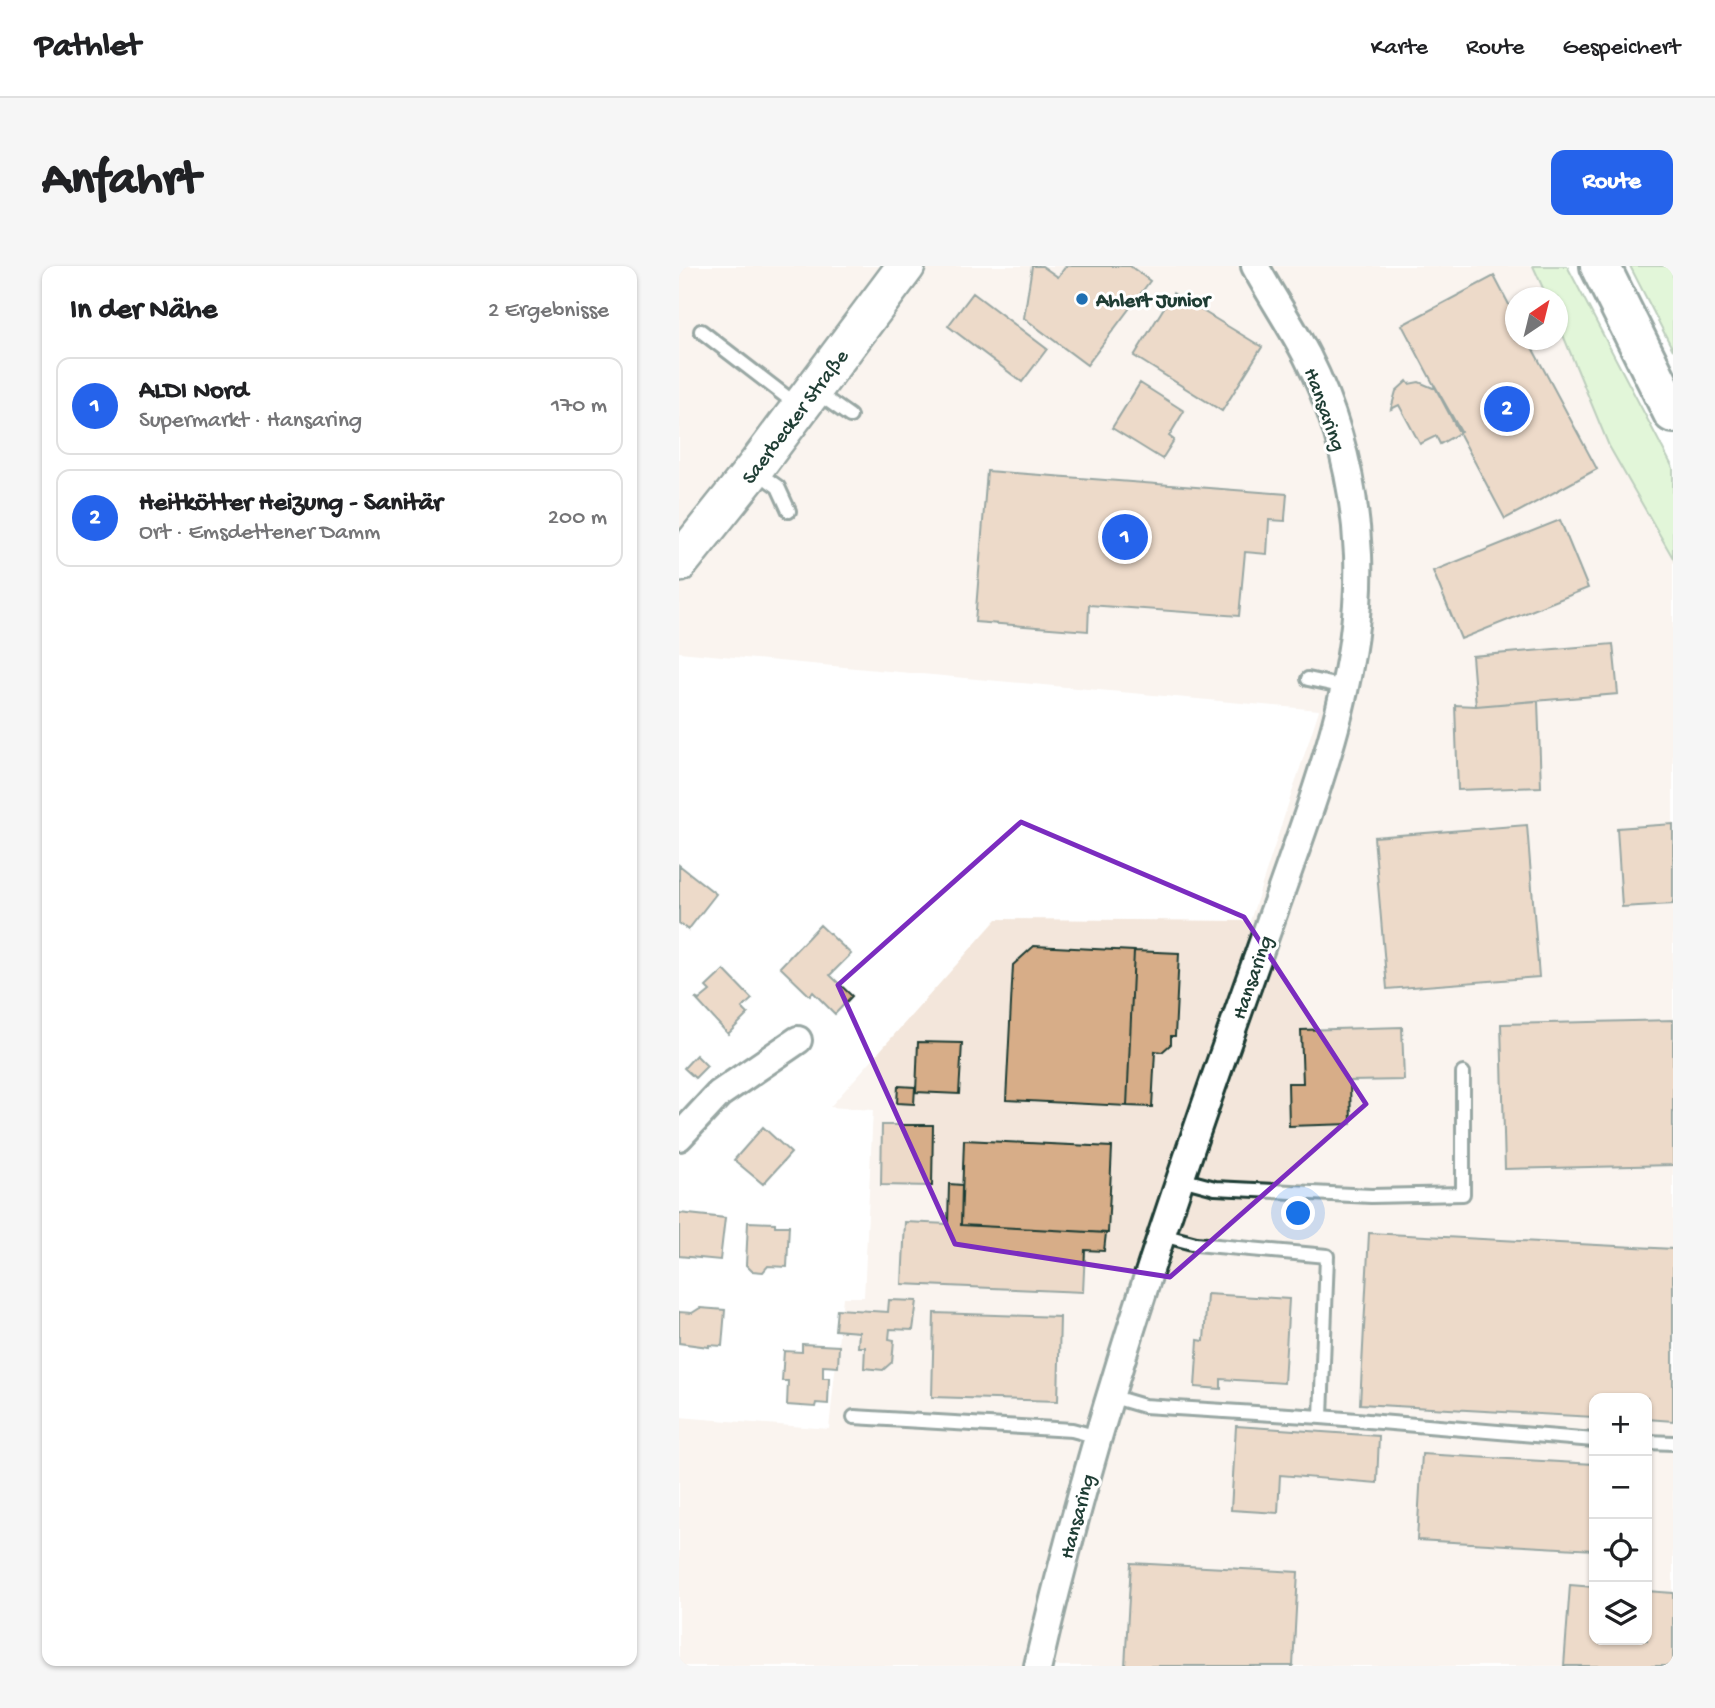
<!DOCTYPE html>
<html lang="de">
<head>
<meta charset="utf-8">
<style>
	body { margin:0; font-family:"Gochi Hand",sans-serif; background:#f6f6f6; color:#202124 }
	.controls { position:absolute; right:21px; bottom:21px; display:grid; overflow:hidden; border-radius:14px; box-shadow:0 2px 5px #0004 }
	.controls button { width:63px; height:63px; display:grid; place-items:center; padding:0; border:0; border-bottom:2px solid #e0e0e0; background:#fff; color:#202124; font:35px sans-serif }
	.compass { position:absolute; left:826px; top:21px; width:63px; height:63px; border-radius:50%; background:#fff; box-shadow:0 2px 5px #0004; rotate:35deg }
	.you { position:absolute; left:620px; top:948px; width:24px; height:24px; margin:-18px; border:5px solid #fff; border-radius:50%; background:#1a73e8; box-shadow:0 0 0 10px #1a73e833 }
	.badge { display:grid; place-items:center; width:46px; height:46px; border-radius:50%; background:#2563eb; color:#fff; font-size:23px; font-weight:700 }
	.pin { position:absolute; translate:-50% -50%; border:4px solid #fff; box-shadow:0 2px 7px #0006 }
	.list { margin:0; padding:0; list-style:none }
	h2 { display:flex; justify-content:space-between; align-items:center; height:91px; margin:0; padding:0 28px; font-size:30px }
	h2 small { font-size:23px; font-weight:400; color:#757577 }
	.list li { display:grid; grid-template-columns:46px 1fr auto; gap:21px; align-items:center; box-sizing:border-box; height:98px; margin:0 14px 14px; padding:0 14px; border:2px solid #e0e0e0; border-radius:14px }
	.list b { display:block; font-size:26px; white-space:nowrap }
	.list p { margin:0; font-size:23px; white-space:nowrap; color:#757577 }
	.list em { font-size:23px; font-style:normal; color:#757577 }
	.icon { flex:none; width:38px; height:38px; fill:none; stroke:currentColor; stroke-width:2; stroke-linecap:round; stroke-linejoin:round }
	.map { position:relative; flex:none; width:994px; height:1400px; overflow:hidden; border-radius:14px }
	header { display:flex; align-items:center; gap:42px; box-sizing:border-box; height:98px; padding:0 35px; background:#fff; border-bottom:2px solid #e0e0e0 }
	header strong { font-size:33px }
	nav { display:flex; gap:38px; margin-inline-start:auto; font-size:24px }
	.intro { display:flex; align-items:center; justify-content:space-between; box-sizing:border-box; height:168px; padding:0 42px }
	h1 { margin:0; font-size:49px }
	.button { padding:18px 32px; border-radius:14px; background:#2563eb; color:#fff; font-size:24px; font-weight:700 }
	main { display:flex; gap:42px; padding:0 42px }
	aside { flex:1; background:#fff; border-radius:14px; box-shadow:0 2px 5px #0004 }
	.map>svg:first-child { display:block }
	.built { fill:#f3e6db; fill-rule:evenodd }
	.green { fill:#bfecaa; stroke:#6f946f; stroke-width:2 }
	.building { fill:#d7ad88; stroke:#1f3d34; stroke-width:2 }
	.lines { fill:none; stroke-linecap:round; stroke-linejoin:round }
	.lane-casing { stroke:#1f3d34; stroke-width:18 }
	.street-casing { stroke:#1f3d34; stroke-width:32 }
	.secondary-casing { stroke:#1f3d34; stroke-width:42 }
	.primary-casing { stroke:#1f3d34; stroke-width:44 }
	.lane { stroke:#fff; stroke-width:12 }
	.street { stroke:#fff; stroke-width:26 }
	.secondary { stroke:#fff; stroke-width:37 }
	.primary { stroke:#fff; stroke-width:38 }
	.marked { fill:none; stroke:#7b2cbf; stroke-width:5; stroke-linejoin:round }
	.poi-dot { fill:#1f6fb2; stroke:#fff; stroke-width:2.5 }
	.labels { text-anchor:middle; stroke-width:6; stroke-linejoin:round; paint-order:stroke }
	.poi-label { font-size:21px; font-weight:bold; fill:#1f3d34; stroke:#fff; text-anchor:start }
	.street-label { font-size:21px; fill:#1f3d34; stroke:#fff }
</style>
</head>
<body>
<header>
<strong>Pathlet</strong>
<nav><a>Karte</a><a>Route</a><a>Gespeichert</a></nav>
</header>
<div class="intro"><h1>Anfahrt</h1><a class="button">Route</a></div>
<main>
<aside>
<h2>In der Nähe<small>2 Ergebnisse</small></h2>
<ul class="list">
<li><span class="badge">1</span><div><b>ALDI Nord</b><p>Supermarkt · Hansaring</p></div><em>170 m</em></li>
<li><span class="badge">2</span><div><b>Heitkötter Heizung - Sanitär</b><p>Ort · Emsdettener Damm</p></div><em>200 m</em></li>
</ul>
</aside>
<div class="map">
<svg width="994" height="1400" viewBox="0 0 994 1400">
	<rect width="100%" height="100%" fill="#fff"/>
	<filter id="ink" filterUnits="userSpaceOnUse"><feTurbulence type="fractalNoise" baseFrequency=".0143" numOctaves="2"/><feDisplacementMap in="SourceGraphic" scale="14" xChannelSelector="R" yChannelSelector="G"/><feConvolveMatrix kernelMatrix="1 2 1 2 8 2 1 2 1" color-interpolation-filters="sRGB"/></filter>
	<g filter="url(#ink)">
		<!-- built -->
		<path class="built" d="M0,0H854L868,31L836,32V74H878L879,57L930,180L994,292V1400H0V1151L150,1163L164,1031H185L194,844L151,841L318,653L571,655L640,444L0,386ZM915,1132H968V1374H915Z"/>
		<!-- green -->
		<path class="green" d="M854,0H888L994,202V292L930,180L879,57L878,32L868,31Z
			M951,0H994V84Z"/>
		<!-- building -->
		<path class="building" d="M353,0H363L379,11L387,0H451L471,15L408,99L345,52Z
			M815,10L836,50V74H849L918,203L826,253L723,59Z
			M294,27L368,83L343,116L269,60Z
			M494,27L583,81L543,145L455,90Z
			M728,115L730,118L740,116L754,122L756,120L782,166L761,178L757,170L741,178L720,139L712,143L717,125Z
			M461,117L505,145L490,170L495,174L483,193L433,162Z
			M308,205L608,228L606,252V255L590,254L588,288L566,286L560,350L410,339L409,365L296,356Z
			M881,254L909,322L782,373L754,305Z
			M934,378L939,428L797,440L793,390Z
			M859,435L862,521L779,524L776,439L797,440Z
			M994,558V638L943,641L938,562Z
			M848,559L860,711L708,723L695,571Z
			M0,599L37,628L9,664L0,657Z
			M141,659L172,688L151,709L173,730L156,748L134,726L131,730L101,701Z
			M355,680L455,685L448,840L327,834L334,699Z
			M455,685L500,687L496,770H492V778L483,786L476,785L473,841L448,840Z
			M45,704L73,733L63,742L69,748L49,768L16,732L20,734L31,725L27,721Z
			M994,754V899L826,903L822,758Z
			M723,761L725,814L671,815L672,858L610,860L609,817H624L622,764Z
			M239,776L283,777L280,828L237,826Z
			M17,789L28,800L16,812L5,802Z
			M219,820L236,821L235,838L218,837Z
			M203,859H254L253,920L202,919Z
			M84,861L112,887L84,918L55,894Z
			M285,874L433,881L429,967L282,959Z
			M270,918L283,919L282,959L427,967L425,985L406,984L404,1026L223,1018L226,956L269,958Z
			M0,947L46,952L41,994L0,990Z
			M69,956L96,957V960H110V958L108,1001L89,1000L84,1006L73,1005L67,999Z
			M690,967L994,983V1155L968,1153V1132H915V1151L681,1138Z
			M528,1028L610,1033L605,1117L542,1113V1123L516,1121L519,1074L525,1075Z
			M210,1034L238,1035L234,1064L211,1063L210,1073L215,1074L213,1096L204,1104L185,1102L186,1081H179L180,1066L156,1064L158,1043L209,1046Z
			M21,1042L46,1044L43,1080L30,1079V1081L0,1077V1046L13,1047Z
			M255,1047L381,1051L379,1135L253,1131Z
			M123,1078L160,1080L159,1101L144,1100V1112H150L149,1138L137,1137L136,1141L108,1139L109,1115H103L105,1085L123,1086Z
			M557,1160L700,1170L698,1217L601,1209L599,1247L552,1244Z
			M743,1188L915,1198V1284L738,1274Z
			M452,1297L619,1306L614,1400H446Z
			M891,1319L915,1321V1374H968V1325L994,1327V1400H885Z"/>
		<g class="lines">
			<!-- lane casing -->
			<g class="lane-casing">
				<path id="lane" d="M22,65L118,139
					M137,126L171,150
					M78,206L99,221L110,245
					M629,413L666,421
					M502,913L536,922L692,930L784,928V807
					M431,1130L465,1140L642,1151L648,990L517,978L483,969
					M175,1151L393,1164L419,1171
					M642,1151L915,1174
					M968,1176L994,1177"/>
			</g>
			<!-- street casing -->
			<g class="street-casing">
				<path id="street" d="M0,871L40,828L119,774
					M359,1400C406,1194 473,992 543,792C566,727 589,662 612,597C647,498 683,395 679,289C676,220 659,151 628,90C612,59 592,30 576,0"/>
			</g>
			<!-- secondary casing -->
			<g class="secondary-casing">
				<path id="secondary" d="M0,297L75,203L227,0"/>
			</g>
			<!-- primary casing -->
			<g class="primary-casing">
				<path id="primary" d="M921,0L994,147"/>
			</g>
			<!-- lane -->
			<use href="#lane" class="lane"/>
			<!-- street -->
			<use href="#street" class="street"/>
			<!-- secondary -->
			<use href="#secondary" class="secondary"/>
			<!-- primary -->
			<use href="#primary" class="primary"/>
		</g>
	</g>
	<!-- marked area -->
	<path d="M0 0H994V1400H0ZM342,556L565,651L687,838L491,1011L276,978L159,719Z" fill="#fff" fill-opacity=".55" fill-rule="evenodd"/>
	<path class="marked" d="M342,556L565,651L687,838L491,1011L276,978L159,719Z"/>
	<!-- markers -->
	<circle class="poi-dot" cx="403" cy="33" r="7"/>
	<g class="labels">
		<!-- poi labels -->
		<g class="poi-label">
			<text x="417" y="40">Ahlert Junior</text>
		</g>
		<!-- street labels -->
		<g class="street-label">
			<text transform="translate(647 143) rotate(70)" y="7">Hansaring</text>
			<text transform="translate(115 150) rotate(-53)" y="7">Saerbecker Straße</text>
			<text transform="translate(572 711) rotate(-71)" y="7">Hansaring</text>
			<text transform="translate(397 1250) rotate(-75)" y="7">Hansaring</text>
		</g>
	</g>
</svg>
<div class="controls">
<button>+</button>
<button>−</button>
<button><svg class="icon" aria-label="locate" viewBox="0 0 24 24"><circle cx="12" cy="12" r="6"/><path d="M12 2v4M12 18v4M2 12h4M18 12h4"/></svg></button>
<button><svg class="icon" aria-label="layers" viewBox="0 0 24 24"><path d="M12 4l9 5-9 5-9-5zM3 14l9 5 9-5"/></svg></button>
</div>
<svg class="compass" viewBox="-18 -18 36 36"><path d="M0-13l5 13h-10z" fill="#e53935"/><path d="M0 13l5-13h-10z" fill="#757577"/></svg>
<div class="you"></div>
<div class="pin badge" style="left:446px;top:271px">1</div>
<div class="pin badge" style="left:828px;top:143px">2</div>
</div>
</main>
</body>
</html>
